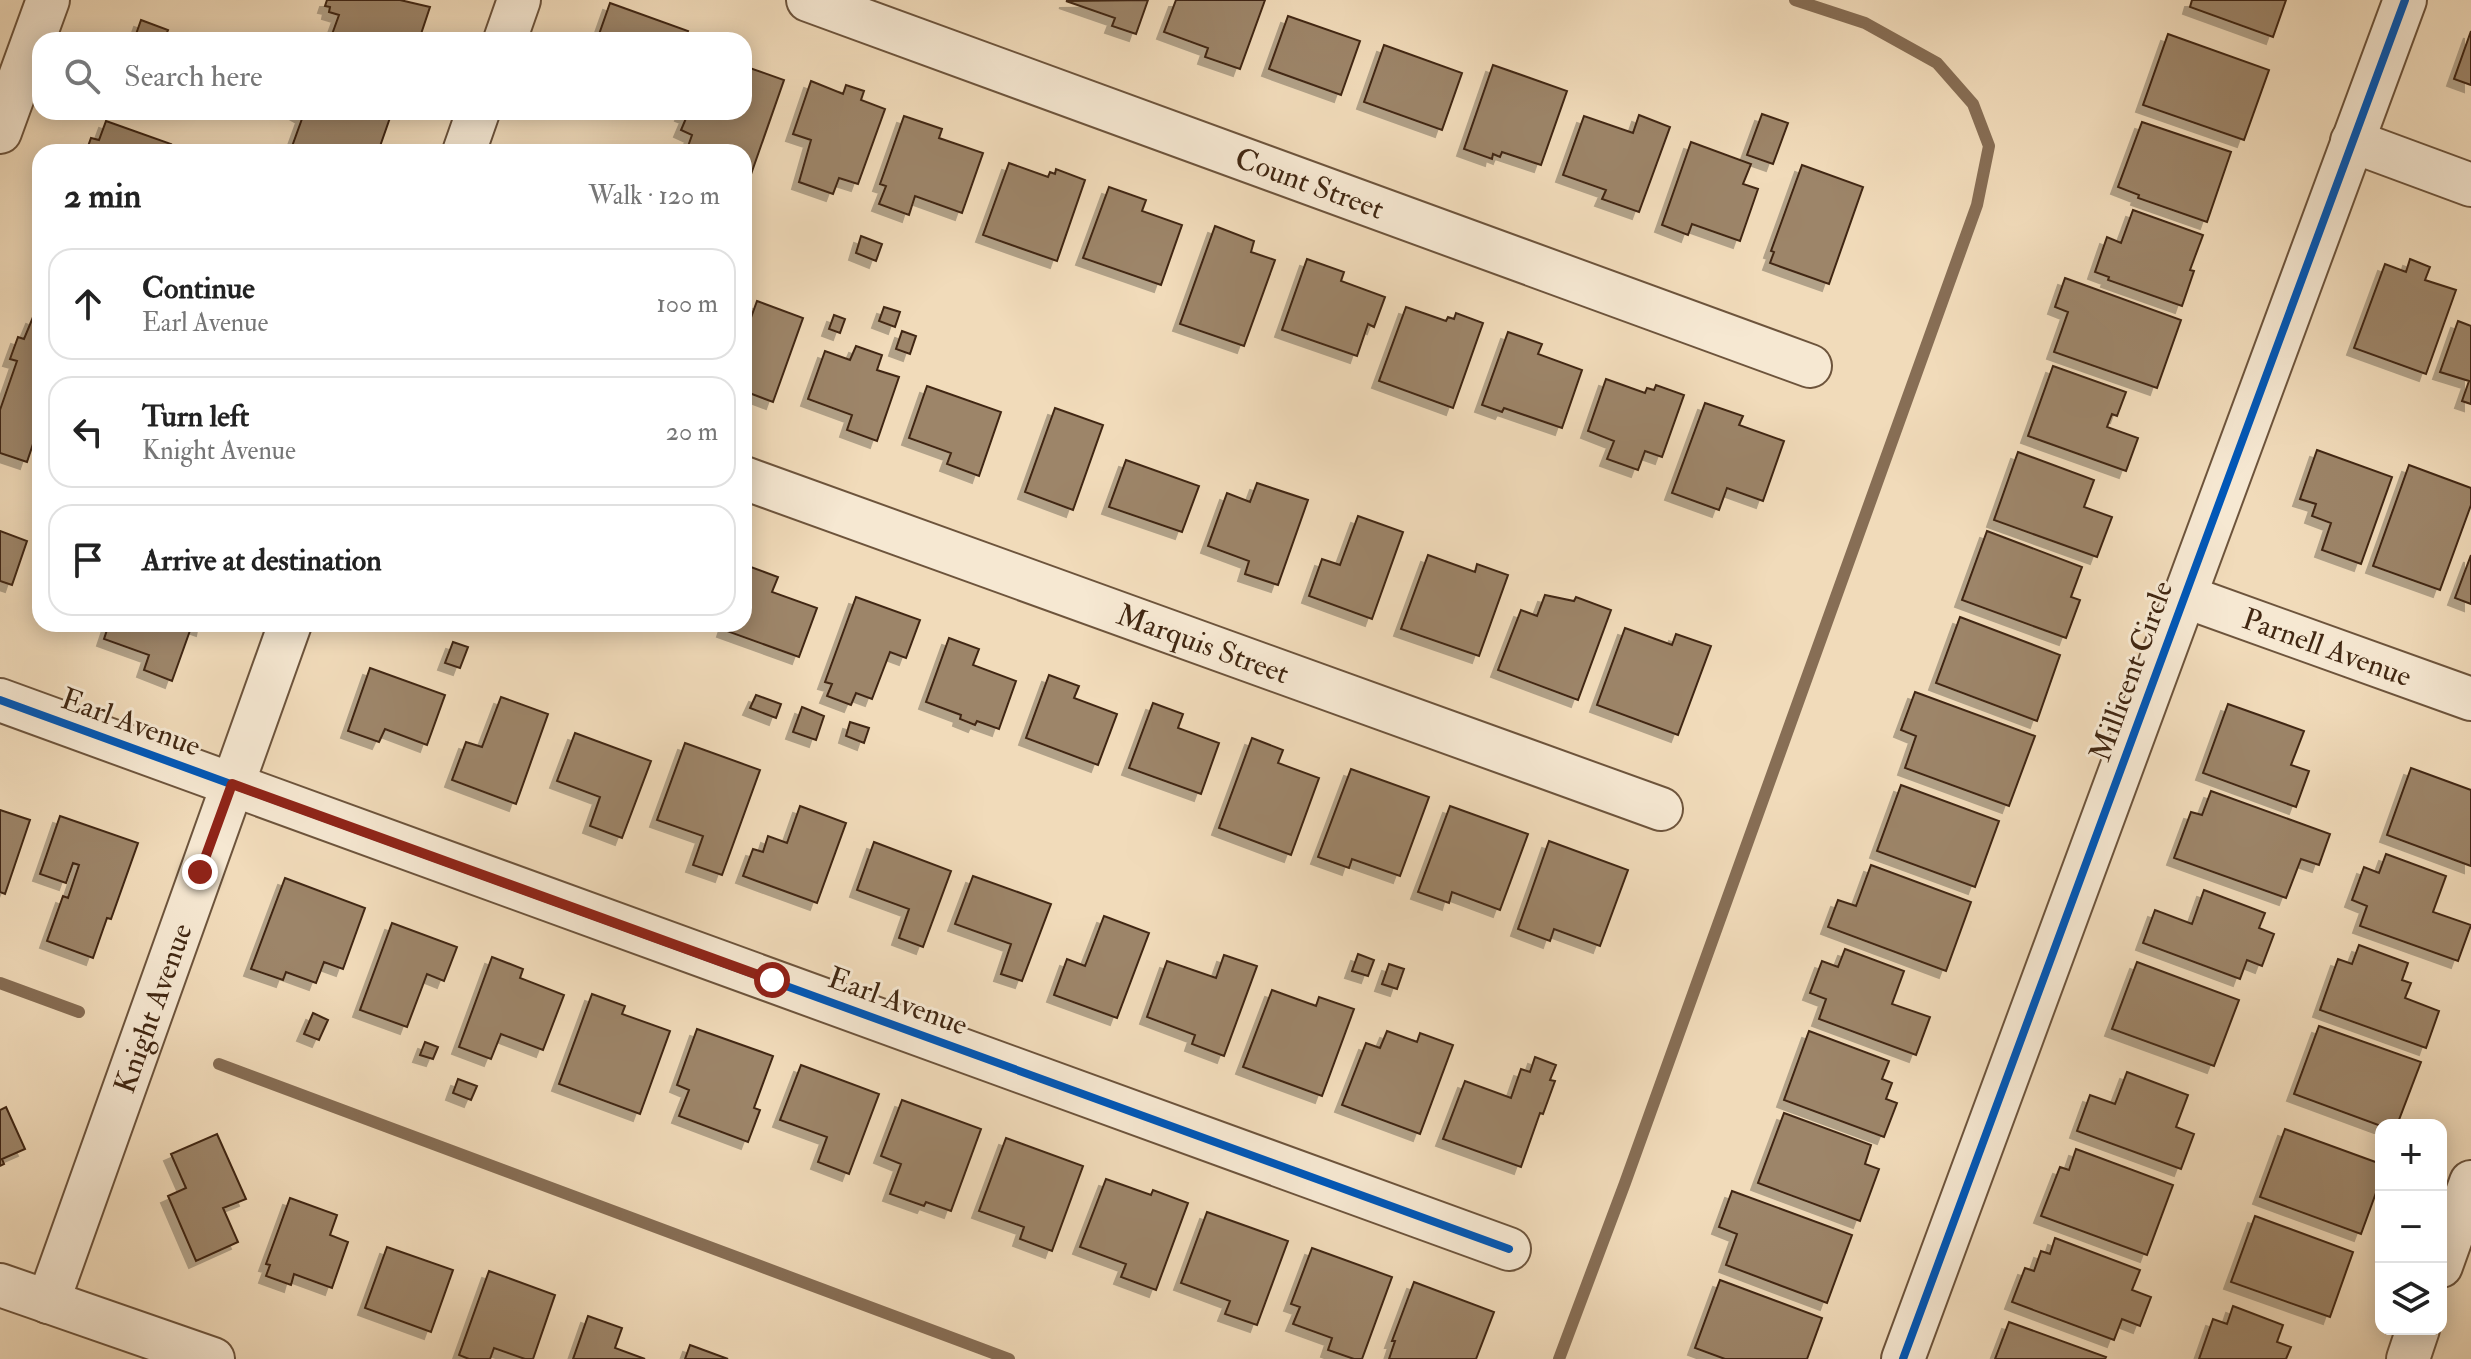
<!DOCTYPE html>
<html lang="en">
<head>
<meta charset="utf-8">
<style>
	body { margin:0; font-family:"IM FELL Double Pica",serif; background:#f2f2f2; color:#222 }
	.controls { position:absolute; right:24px; bottom:24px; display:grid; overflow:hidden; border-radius:16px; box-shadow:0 4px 20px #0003 }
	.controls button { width:72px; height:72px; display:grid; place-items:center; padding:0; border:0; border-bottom:2px solid #e0e0e0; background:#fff; color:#222; font:40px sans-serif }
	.stop { position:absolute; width:24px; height:24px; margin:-18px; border:6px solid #8f2418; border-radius:50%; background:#fff }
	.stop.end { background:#8f2418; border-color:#fff; box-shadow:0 2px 8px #0008 }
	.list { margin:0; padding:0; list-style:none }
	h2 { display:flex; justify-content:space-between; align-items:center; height:104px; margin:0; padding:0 32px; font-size:34px }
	h2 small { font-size:26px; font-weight:400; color:#767676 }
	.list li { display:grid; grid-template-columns:52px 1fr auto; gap:24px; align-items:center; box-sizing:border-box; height:112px; margin:0 16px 16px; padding:0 16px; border:2px solid #e0e0e0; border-radius:24px }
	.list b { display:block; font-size:30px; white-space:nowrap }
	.list p { margin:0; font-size:26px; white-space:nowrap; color:#767676 }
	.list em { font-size:26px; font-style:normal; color:#767676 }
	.icon { flex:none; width:44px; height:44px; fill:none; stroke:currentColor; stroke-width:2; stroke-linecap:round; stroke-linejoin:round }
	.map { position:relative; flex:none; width:2471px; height:1359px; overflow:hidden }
	.search { position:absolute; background:#fff; box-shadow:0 4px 20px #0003; left:32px; top:32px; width:720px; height:88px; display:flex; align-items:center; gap:20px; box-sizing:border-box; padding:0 28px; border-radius:24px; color:#767676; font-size:30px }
	.panel { position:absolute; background:#fff; box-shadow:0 4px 20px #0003; left:32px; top:144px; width:720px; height:488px; border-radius:24px }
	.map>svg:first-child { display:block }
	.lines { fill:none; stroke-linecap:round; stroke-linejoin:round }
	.stream { stroke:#876e55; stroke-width:12 }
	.building { fill:#9d8569; stroke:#412712; stroke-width:2; filter:url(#shadow) }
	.minor-casing { stroke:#6d543c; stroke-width:46 }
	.minor { stroke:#f6e8d2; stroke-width:42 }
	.cycleway-casing { stroke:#f6e8d2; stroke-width:13 }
	.cycleway { stroke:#0057b8; stroke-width:8 }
	.route { stroke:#8f2418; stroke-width:10 }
	.labels { text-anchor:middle; stroke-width:6; stroke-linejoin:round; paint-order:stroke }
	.street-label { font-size:30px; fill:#412712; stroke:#f6e8d2 }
</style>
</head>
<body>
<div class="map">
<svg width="2471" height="1359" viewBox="0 0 2471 1359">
	<defs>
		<filter id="shadow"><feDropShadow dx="-7" dy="7" stdDeviation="0" flood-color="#0004"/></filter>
	</defs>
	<rect width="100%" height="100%" fill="#f1dbba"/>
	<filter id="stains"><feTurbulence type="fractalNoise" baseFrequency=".0025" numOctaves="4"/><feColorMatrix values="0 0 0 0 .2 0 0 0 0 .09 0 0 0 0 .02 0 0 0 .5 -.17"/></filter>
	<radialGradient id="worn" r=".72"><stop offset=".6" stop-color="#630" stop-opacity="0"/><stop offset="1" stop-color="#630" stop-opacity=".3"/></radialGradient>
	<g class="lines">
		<!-- stream -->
		<path class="stream" d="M0,983L79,1012
			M219,1064L1009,1359
			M1559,1359L1625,1183L1977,205L1989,146L1973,104L1937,63L1865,23L1795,0"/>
	</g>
	<!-- building -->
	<path class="building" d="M327,0H400L430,7L419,40H330L339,15L329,12L330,7L325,6Z
		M1148,0L1136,34L1112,26L1115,18L1066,1Z
		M1176,0H1265L1240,69L1205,57L1208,48L1164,32Z
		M2192,0H2286L2273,37L2190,7Z
		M610,3L688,31L684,40H597Z
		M1288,16L1360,41L1341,95L1269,69Z
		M141,20L168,30L164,40H134Z
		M2471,31V85L2454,79Z
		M2168,34L2269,70L2244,140L2143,105Z
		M1384,45L1462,73L1442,130L1364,102Z
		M1493,65L1567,91L1541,165L1502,152L1500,157L1493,154L1492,159L1464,149Z
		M744,66L784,80L749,180L744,178V152H686L692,135L681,130L687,116L682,114L683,112H744Z
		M811,81L843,94L846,85L864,91L861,100L885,109L858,184L839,178L833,194L799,182L811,140L793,134Z
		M296,112H392L378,152H290L303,116Z
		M1762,114L1788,123L1773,164L1747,155Z
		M1639,115L1670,127L1639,212L1602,199L1606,190L1563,175L1584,116L1633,133Z
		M904,116L942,129L939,138L983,153L962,213L915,196L909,215L879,204L886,186L880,184Z
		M106,121L171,144L168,152H86L91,138L99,140Z
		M2142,122L2231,152L2207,222L2138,198L2139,195L2118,187Z
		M1691,142L1751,164L1743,184L1758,189L1740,241L1692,224L1688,235L1662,225Z
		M1009,163L1048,177L1050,172L1055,174L1056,169L1085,180L1057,261L983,235Z
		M1802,165L1863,187L1829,284L1770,263L1774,252L1771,251Z
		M1109,187L1146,200L1142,211L1182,225L1161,285L1083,258Z
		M2133,210L2203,235L2190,270L2194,271L2182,306L2108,280L2109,277L2095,272L2107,237L2121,243Z
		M1215,226L1254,241L1251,252L1275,260L1244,346L1180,324Z
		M861,236L882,244L876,261L856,253Z
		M1307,259L1344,272L1341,281L1385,297L1374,327L1368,324L1357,356L1282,330Z
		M2410,259L2430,267L2425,280L2456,290L2426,374L2354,348L2385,264L2406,272Z
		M2065,278L2181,320L2157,388L2054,352L2068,312L2055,307Z
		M757,301L803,318L773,402L744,391V337Z
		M884,307L900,312L895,327L879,321Z
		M1406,307L1446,321L1448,317L1454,319L1456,313L1483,323L1453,408L1379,381Z
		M834,315L845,319L840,333L829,329Z
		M33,317L40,320V439L35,438L27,462L0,453V410L17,361L10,359L18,337L24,339Z
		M2458,321L2471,326V404L2462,401L2469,381L2440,372Z
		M902,331L916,336L910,354L896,349Z
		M1508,332L1542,344L1538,354L1582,370L1562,428L1504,408L1502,412L1482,405Z
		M856,346L882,355L877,370L899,377L877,441L847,430L852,415L808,399L825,351L850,360Z
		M2053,366L2126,392L2117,416L2112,414L2107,427L2138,438L2126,471L2028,436Z
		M1606,379L1645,393L1647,388L1654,390L1656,385L1684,395L1662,457L1645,451L1638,470L1607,459L1614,441L1588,431Z
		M927,386L1001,412L979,476L947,464L951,453L909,438Z
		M1705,403L1743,416L1739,425L1784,441L1763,501L1727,488L1719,510L1672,493Z
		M1055,408L1103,425L1073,510L1025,492Z
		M2317,450L2392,477L2361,564L2322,550L2331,523L2312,516L2316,504L2300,499Z
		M2018,452L2094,480L2084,507L2112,517L2097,557L1994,520Z
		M1126,460L1199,486L1182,532L1109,507Z
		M2409,465L2471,488V505L2440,590L2373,566Z
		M1257,483L1308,500L1278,585L1245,574L1249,561L1208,546L1227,493L1250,502Z
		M1358,516L1403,532L1372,619L1309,596L1322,559L1340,565Z
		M0,531L27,541L12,585L0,581Z
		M1987,531L2082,567L2071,597L2080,600L2066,638L1962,600Z
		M1428,555L1475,572L1477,564L1508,575L1479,656L1401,629Z
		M2471,555V604L2455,598Z
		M748,566L778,577L772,592L817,608L799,657L724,630L726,624H744V576Z
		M1545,595L1574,601L1576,597L1611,610L1578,700L1498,670L1521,610L1537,616Z
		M856,597L920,620L906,658L890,652L872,699L856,693L851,705L827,696L832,684L825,682Z
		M1960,617L2060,655L2037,721L1936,683Z
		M109,624H204L203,629L192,625L172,681L144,670L149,655L104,639Z
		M1625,628L1672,645L1676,634L1711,646L1678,735L1597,705Z
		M949,638L979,649L973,665L1016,681L999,729L977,721L975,725L960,719L961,715L926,702Z
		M453,642L468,647L460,668L445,663Z
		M370,668L445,695L427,745L385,729L379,742L348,731Z
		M1049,675L1079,686L1074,698L1117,714L1098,765L1026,738Z
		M1915,692L2035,736L2009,806L1905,768L1916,736L1901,730Z
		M756,695L781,704L776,718L750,708Z
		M501,697L548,714L516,804L452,780L466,742L482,747Z
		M1153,703L1183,714L1178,728L1219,743L1201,794L1129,768Z
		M2228,704L2304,731L2291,765L2309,771L2296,807L2203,773Z
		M802,707L824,716L816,740L793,732Z
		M850,722L869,728L864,743L846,736Z
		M575,733L651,761L622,838L590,826L600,797L557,781Z
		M1252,738L1283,750L1278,763L1319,778L1291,855L1219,828Z
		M685,743L760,770L722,875L693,865L703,836L657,820Z
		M2411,768L2471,790V866L2387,835Z
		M1351,769L1429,797L1400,876L1352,859L1349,868L1318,857Z
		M1901,785L1999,821L1975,887L1877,851Z
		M2211,791L2330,834L2319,865L2301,859L2286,898L2174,858L2191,812L2202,815Z
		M800,806L846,823L817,903L743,876L753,849L763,852L768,836L787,843Z
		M1450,806L1528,834L1500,910L1452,892L1449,903L1418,892Z
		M0,810L30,820L5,894L0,892Z
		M60,816L138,843L111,919L107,918L93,958L47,941L63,896L68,898L79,865L73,863L66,883L40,874Z
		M1549,841L1628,870L1600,946L1554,929L1550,941L1518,929Z
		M874,842L951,871L923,947L899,938L909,909L857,890Z
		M2386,854L2446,876L2433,912L2471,925L2458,961L2360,926L2367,906L2352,900L2364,867L2379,873Z
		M1871,865L1971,902L1946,971L1828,927L1838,900L1856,906Z
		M973,876L1051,904L1022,981L1001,974L1011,944L955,924Z
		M285,878L365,908L343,969L324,962L316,983L286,972L283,980L251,969Z
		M2204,890L2265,913L2259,928L2274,934L2262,966L2247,960L2240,979L2143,943L2155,910L2192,924Z
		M1104,916L1149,933L1117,1018L1054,995L1067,959L1085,966Z
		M392,923L457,947L444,981L427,974L407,1027L360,1010Z
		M2359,945L2408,963L2402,980L2411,983L2405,998L2439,1011L2426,1048L2320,1010L2338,959L2352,964Z
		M1845,949L1904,971L1892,1004L1930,1017L1916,1055L1819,1019L1826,999L1810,993L1822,961L1838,967Z
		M1358,954L1374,960L1368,976L1352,971Z
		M1224,955L1257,966L1224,1056L1192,1044L1195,1035L1147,1017L1167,961L1216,978Z
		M492,957L523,969L520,978L564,995L543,1050L501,1034L491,1059L459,1047Z
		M2137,962L2239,1000L2214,1066L2112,1029Z
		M1389,964L1404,969L1397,989L1382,984Z
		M1272,990L1316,1006L1319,997L1354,1009L1322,1096L1243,1067Z
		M592,994L625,1006L622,1014L670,1031L640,1114L559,1084Z
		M313,1013L328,1020L319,1040L304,1034Z
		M2319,1026L2421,1062L2397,1125L2381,1126L2294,1094Z
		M697,1029L773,1056L754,1108L760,1110L748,1142L679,1116L689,1090L677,1085Z
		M1387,1031L1417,1042L1420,1033L1453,1045L1420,1134L1342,1105L1366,1043L1380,1048Z
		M1809,1031L1889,1061L1882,1079L1892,1083L1886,1099L1897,1103L1884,1137L1784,1100Z
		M425,1042L438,1047L433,1059L420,1055Z
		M1535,1057L1556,1065L1550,1080L1555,1081L1543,1114L1540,1113L1521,1167L1443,1139L1465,1081L1511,1098L1521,1069L1530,1072Z
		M801,1065L879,1094L849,1174L818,1162L827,1137L780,1120Z
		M2127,1072L2188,1095L2176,1127L2194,1134L2181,1169L2077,1131L2090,1095L2115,1104Z
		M458,1079L477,1086L471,1100L453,1093Z
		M902,1100L981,1129L951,1211L926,1202L924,1206L890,1194L901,1164L881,1156Z
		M6,1107L25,1149L2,1159L4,1164L0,1166V1110Z
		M1784,1113L1871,1145L1865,1164L1879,1169L1860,1221L1758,1183Z
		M2285,1129L2381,1164V1179L2361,1234L2260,1197Z
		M217,1134L246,1199L223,1208L238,1242L196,1261L168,1196L186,1188L171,1154Z
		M1006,1138L1083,1166L1052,1251L1020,1239L1024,1227L979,1211Z
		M2076,1149L2173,1185L2147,1255L2041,1216L2060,1167L2069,1170Z
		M1106,1179L1151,1195L1153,1190L1188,1203L1156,1290L1121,1277L1126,1264L1080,1247Z
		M1732,1191L1852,1235L1827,1303L1726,1265L1737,1234L1719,1227Z
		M290,1198L337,1215L330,1235L348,1242L332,1288L294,1274L291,1285L266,1276L270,1265L266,1264Z
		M1207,1212L1288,1241L1257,1325L1225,1314L1230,1301L1181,1283Z
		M2255,1216L2353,1252L2330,1317L2231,1282Z
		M2055,1238L2140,1270L2132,1290L2151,1297L2140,1326L2122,1319L2114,1340L2012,1302L2025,1268L2034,1271L2041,1251L2050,1254Z
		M387,1247L453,1270L431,1332L365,1308Z
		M1312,1248L1392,1277L1362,1359H1354L1328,1350L1332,1338L1293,1324L1300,1307L1291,1304Z
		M489,1271L555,1295L533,1359H525L494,1348L490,1359H469L459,1355Z
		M1720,1280L1822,1318L1807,1359H1725L1695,1348Z
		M1414,1282L1494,1312L1476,1359H1389L1395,1341H1392Z
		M2233,1306L2283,1325L2277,1342L2291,1347L2286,1359H2199L2213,1319L2227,1324Z
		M588,1316L622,1328L615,1348L645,1359H573Z
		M2009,1322L2106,1357L2105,1359H1995Z
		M690,1345L728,1359H685Z"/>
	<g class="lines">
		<!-- minor casing -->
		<g class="minor-casing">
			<g id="minor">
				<path id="s1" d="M808,0L1810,366"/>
				<path d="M505,40L519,0"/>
				<path d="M0,132L48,0"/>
				<path d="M2352,141L2471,185"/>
				<path d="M464,152L478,112"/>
				<path id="s2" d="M744,478L1661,809"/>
				<path id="s3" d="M2184,596L2471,699"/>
				<path d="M0,700L1509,1249"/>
				<path d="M2441,1266L2471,1182"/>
				<path d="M0,1285L213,1359"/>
				<path id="s4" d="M48,1302L290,624"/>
				<path d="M1903,1359L2405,0"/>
				<path d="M2408,1359L2418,1329"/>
			</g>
		</g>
		<!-- minor -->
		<use href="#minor" class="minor"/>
		<!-- cycleway casing -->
		<g class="cycleway-casing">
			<path id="cycleway" d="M0,700L1509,1249
				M1903,1359L2405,0"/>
		</g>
		<!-- cycleway -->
		<use href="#cycleway" class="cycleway"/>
	</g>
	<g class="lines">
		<!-- route -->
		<path class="route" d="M200,872L232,784L772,980"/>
	</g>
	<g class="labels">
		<!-- street labels -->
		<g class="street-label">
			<text dy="10" stroke="none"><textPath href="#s1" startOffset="534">Count Street</textPath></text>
			<text dy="10" stroke="none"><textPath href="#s2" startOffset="488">Marquis Street</textPath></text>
			<text dy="10" stroke="none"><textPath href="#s3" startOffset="152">Parnell Avenue</textPath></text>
			<text transform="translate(2131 671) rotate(-70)" y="10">Millicent Circle</text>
			<text transform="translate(131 722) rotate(20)" y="10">Earl Avenue</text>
			<text transform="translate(898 1001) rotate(20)" y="10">Earl Avenue</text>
			<text dy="10" stroke="none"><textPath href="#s4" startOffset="312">Knight Avenue</textPath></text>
		</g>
	</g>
	<rect width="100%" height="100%" filter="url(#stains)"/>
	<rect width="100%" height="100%" fill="url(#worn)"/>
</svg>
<div class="controls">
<button>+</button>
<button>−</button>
<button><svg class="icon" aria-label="layers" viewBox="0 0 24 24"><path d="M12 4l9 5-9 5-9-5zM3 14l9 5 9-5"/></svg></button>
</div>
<div class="stop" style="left:772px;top:980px"></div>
<div class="stop end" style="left:200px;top:872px"></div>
<div class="search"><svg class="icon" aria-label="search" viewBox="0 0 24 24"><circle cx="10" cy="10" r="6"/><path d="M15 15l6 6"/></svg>Search here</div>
<section class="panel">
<h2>2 min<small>Walk · 120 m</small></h2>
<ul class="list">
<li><svg class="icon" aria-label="ahead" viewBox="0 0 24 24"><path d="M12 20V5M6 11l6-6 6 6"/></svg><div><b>Continue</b><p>Earl Avenue</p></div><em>100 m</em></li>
<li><svg class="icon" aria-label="left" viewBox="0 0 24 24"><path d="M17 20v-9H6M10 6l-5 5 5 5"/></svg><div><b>Turn left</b><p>Knight Avenue</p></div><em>20 m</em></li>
<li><svg class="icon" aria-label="arrive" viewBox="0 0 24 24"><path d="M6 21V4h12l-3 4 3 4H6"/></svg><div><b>Arrive at destination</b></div></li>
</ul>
</section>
</div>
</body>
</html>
